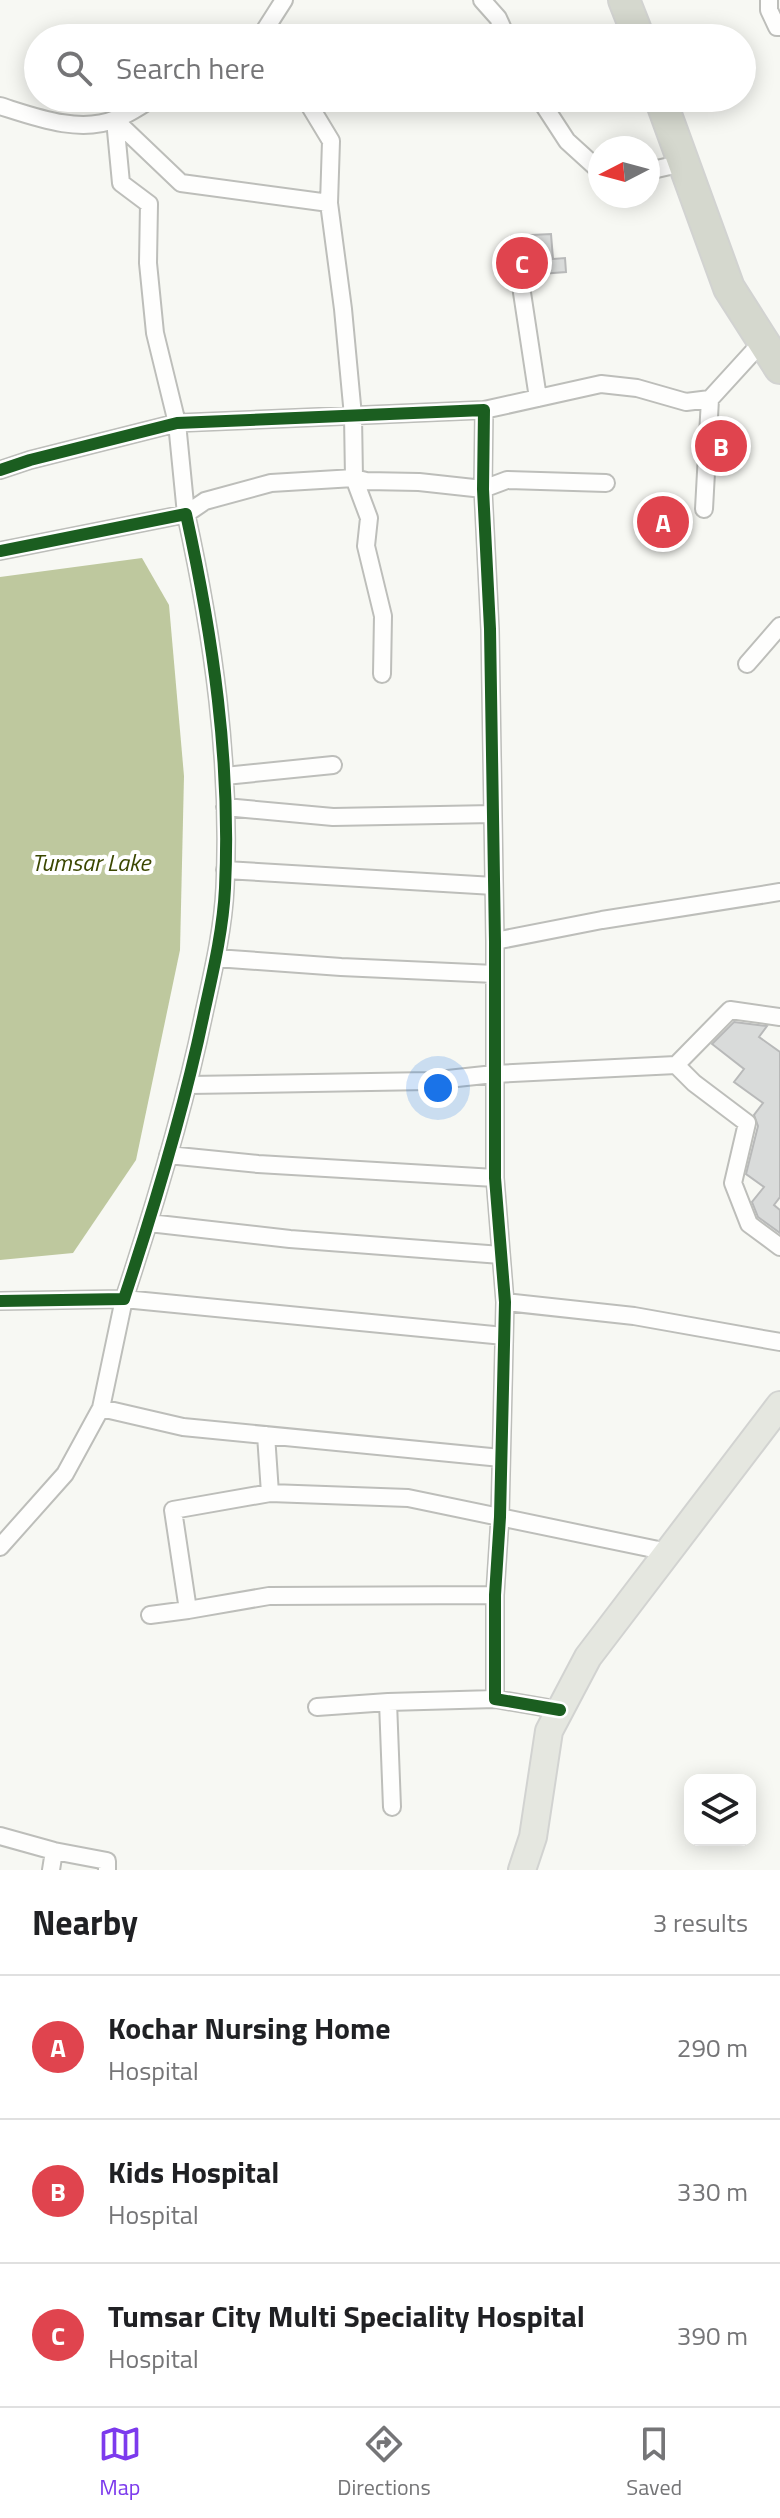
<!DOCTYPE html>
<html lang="en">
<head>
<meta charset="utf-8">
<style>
	body { margin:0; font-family:"Titillium Web",sans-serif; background:#f6f6f6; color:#202124 }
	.controls { position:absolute; right:24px; bottom:24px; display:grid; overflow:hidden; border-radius:16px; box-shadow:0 4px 20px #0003 }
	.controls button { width:72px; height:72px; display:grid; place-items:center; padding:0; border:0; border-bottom:2px solid #e0e0e0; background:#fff; color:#202124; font:40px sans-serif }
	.compass { position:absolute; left:588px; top:136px; width:72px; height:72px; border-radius:50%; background:#fff; box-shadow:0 4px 20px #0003; rotate:264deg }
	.you { position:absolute; left:438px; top:1088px; width:28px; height:28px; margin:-20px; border:6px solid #fff; border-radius:50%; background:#1a73e8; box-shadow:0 0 0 12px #1a73e833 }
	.badge { display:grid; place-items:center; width:52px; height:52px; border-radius:50%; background:#7c3aed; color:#fff; font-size:26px; font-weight:700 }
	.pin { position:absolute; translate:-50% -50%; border:4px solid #fff; box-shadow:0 2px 8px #0006 }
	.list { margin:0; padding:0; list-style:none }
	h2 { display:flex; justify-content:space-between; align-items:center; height:104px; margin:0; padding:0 32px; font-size:34px }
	h2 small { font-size:26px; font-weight:400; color:#757577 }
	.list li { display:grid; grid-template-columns:52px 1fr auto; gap:24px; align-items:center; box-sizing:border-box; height:144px; padding:0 32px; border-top:2px solid #e0e0e0 }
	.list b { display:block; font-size:30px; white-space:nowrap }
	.list p { margin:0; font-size:26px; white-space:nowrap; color:#757577 }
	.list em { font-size:26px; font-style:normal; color:#757577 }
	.icon { flex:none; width:44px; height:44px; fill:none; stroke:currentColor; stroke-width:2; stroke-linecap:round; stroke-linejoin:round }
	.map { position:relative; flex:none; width:780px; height:1870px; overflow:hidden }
	.search { position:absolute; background:#fff; box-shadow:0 4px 20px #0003; left:24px; right:24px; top:24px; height:88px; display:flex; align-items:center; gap:20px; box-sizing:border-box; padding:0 28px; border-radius:44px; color:#757577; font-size:30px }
	.sheet { height:536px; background:#fff }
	nav { display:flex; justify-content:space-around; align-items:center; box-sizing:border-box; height:112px; border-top:2px solid #e0e0e0; background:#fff; font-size:22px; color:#757577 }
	nav a { display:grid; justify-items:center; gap:4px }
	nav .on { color:#7c3aed }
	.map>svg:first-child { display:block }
	.water { fill:#bec89e }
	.building { fill:#d9dbda; stroke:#b8b9b9; stroke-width:2 }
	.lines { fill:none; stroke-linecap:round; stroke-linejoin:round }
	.street-casing { stroke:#bdbeba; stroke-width:20 }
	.primary-casing { stroke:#d2d3d1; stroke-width:30 }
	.highway-casing { stroke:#d2d3d1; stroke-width:34 }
	.street { stroke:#fefefd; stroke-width:16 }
	.primary { stroke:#e5e7e0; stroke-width:26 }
	.highway { stroke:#d5d8ce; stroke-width:30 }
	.cycleway-casing { stroke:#fff; stroke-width:17 }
	.cycleway { stroke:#1b5e20; stroke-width:12 }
	.labels { text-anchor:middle; stroke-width:8; stroke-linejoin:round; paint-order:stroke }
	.water-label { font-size:24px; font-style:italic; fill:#3b4702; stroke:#fff }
</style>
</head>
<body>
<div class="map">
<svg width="780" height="1870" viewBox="0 0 780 1870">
	<rect width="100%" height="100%" fill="#f7f8f3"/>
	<!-- water -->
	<path class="water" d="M142,558L169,605L184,776L180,950L136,1160L73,1253L0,1260V577Z"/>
	<!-- building -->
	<path class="building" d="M551,234L553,259L565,258L566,272L514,276L511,236Z
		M719,430H729V465H717Z
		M734,1022L767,1026L759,1037L780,1052V1197L774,1205L780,1210V1233L758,1217L752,1202L764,1187L746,1174L758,1126L754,1115L763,1103L734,1082L744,1069L712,1044Z"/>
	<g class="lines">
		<!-- street casing -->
		<g class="street-casing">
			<path id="street" d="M482,0L498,18L507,38
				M769,0V10L777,27H780
				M261,36L284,0
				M305,98L331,141L329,203L343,309L353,416L354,478L369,518L366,546L383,616L382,674
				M539,98L567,141L600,171
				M0,106C35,117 79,134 116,119C129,114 141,105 154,98
				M115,120L121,183L149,204L148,263L155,333L177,423L186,514L205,501L271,483L354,478L366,481L419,482L483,489L507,480L606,483
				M115,120L181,183L329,203
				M648,171L683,163
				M521,286L538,398
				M484,410L601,384L637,388L686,402L710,399L762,342
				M0,470L30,460L177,423L484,410L483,489L490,629L495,941V1178L505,1302L500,1517L495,1595V1699L560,1710
				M704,509L710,399
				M0,551L186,514C213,637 231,761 225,888C223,930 213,972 204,1013C184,1110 155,1205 124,1299L0,1301
				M747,664L780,626
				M225,776L333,765
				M225,807L333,817L493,814
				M225,870L494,886
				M495,941L602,920L780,892
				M216,958L341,967L495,974
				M676,1065L730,1010L780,1017
				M189,1085L429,1081L494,1074L676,1065L694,1083L747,1123L733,1183L749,1224L780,1247
				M168,1155L258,1164L495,1178
				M149,1223L290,1239L501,1255
				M505,1302L634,1316L780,1342
				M101,1408L183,1427L501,1458
				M266,1435L270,1493
				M0,1547L65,1474L101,1408L124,1299L504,1336
				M495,1595L269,1596L188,1610L173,1510L270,1493L408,1498L668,1552
				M150,1615L188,1610
				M317,1707L388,1702
				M392,1807L388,1702L495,1699
				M0,1836L54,1851L107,1861V1870
				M51,1870L54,1851"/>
		</g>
		<!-- primary casing -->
		<g class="primary-casing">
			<path id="primary" d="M522,1870L533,1837L549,1731L588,1657L780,1405"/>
		</g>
		<!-- highway casing -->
		<g class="highway-casing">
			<path id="highway" d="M624,0L639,38
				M660,98L729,288L780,368"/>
		</g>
		<!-- street -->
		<use href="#street" class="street"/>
		<!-- primary -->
		<use href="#primary" class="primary"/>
		<!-- highway -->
		<use href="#highway" class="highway"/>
		<!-- cycleway casing -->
		<g class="cycleway-casing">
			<path id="cycleway" d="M0,470L30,460L177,423L484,410L483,489L490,629L495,941V1178L505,1302L500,1517L495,1595V1699L560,1710
				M0,551L186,514C213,637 231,761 225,888C223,930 213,972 204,1013C184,1110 155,1205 124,1299L0,1301"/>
		</g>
		<!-- cycleway -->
		<use href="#cycleway" class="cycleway"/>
	</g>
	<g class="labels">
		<!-- water labels -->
		<g class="water-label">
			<text x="91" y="871">Tumsar Lake</text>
		</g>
	</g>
</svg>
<div class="controls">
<button><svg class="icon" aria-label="layers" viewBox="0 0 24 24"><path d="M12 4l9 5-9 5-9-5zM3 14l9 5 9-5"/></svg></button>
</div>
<svg class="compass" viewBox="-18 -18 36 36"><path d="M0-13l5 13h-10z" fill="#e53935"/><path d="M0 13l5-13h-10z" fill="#757577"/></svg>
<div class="you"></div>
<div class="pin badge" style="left:663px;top:522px;background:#e0444e">A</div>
<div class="pin badge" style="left:721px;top:446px;background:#e0444e">B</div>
<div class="pin badge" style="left:522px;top:263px;background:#e0444e">C</div>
<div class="search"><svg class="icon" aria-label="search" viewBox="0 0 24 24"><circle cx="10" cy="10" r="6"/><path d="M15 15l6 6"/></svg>Search here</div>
</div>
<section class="sheet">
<h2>Nearby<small>3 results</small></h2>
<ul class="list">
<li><span class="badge" style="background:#e0444e">A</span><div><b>Kochar Nursing Home</b><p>Hospital</p></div><em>290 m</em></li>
<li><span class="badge" style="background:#e0444e">B</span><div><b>Kids Hospital</b><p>Hospital</p></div><em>330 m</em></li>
<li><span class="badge" style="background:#e0444e">C</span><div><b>Tumsar City Multi Speciality Hospital</b><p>Hospital</p></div><em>390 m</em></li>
</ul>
</section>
<nav>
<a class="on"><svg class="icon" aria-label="map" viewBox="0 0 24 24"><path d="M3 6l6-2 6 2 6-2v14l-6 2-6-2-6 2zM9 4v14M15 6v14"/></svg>Map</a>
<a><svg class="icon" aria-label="directions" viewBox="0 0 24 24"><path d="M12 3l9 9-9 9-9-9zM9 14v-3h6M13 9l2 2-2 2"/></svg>Directions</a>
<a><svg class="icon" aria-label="saved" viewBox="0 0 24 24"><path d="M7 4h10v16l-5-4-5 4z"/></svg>Saved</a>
</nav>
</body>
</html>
